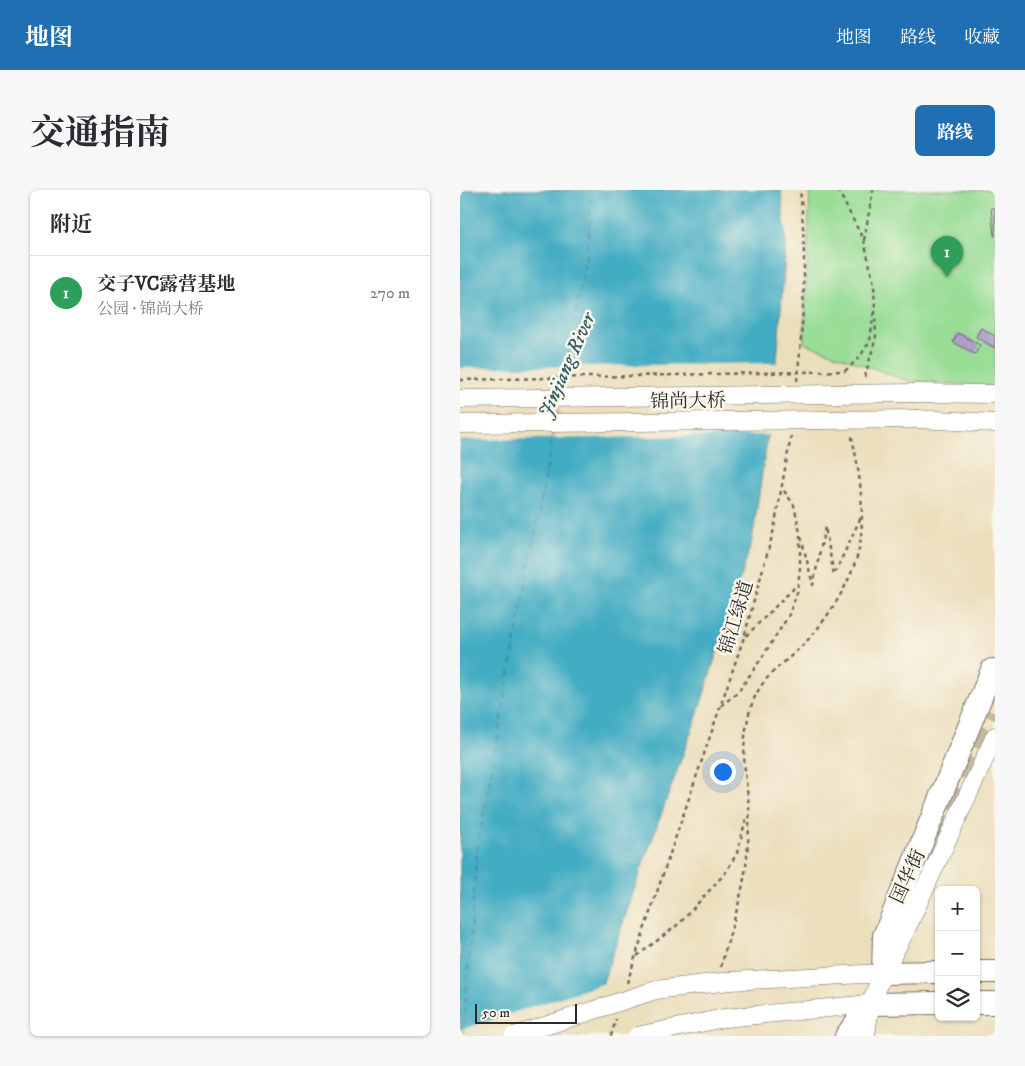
<!DOCTYPE html>
<html lang="zh">
<head>
<meta charset="utf-8">
<style>
	body { margin:0; font-family:"IM FELL DW Pica","Noto Serif SC",serif; background:#f7f7f7; color:#2b2b33 }
	.controls { position:absolute; right:15px; bottom:15px; display:grid; overflow:hidden; border-radius:8px; box-shadow:0 1px 4px #0004 }
	.controls button { width:45px; height:45px; display:grid; place-items:center; padding:0; border:0; border-bottom:1px solid #e1e1e2; background:#fff; color:#2b2b33; font:25px sans-serif }
	.scale { position:absolute; left:15px; bottom:12px; width:102px; box-sizing:border-box; padding-left:5px; border:2px solid #2b2b2b; border-top:0; font-size:14px; line-height:18px; white-space:nowrap; color:#2b2b2b; -webkit-text-stroke:4px #fbf7ec; paint-order:stroke }
	.you { position:absolute; left:262px; top:581px; width:18px; height:18px; margin:-12px; border:4px solid #fff; border-radius:50%; background:#1a73e8; box-shadow:0 0 0 8px #1a73e833 }
	.badge { display:grid; place-items:center; width:32px; height:32px; border-radius:50%; background:#1f6fb2; color:#fff; font-size:16px; font-weight:700 }
	.pin { position:absolute; translate:-50% -41px; filter:drop-shadow(0 1px 2px #0008) }
	.pin::after { content:''; position:absolute; top:26px; width:18px; height:15px; background:inherit; clip-path:polygon(0 0,100% 0,50% 100%) }
	.list { margin:0; padding:0; list-style:none }
	h2 { display:flex; justify-content:space-between; align-items:center; height:65px; margin:0; padding:0 20px; font-size:21px }
	h2 small { font-size:16px; font-weight:400; color:#7c7c81 }
	.list li { display:grid; grid-template-columns:32px 1fr auto; gap:15px; align-items:center; box-sizing:border-box; height:75px; padding:0 20px; border-top:1px solid #e1e1e2 }
	.list b { display:block; font-size:19px; white-space:nowrap }
	.list p { margin:0; font-size:16px; white-space:nowrap; color:#7c7c81 }
	.list em { font-size:16px; font-style:normal; color:#7c7c81 }
	.icon { flex:none; width:28px; height:28px; fill:none; stroke:currentColor; stroke-width:2; stroke-linecap:round; stroke-linejoin:round }
	.map { position:relative; flex:none; width:535px; height:846px; overflow:hidden; border-radius:8px }
	header { display:flex; align-items:center; gap:30px; box-sizing:border-box; height:70px; padding:0 25px; background:#1f6fb2; color:#fff }
	header strong { font-size:24px }
	nav { display:flex; gap:28px; margin-inline-start:auto; font-size:18px }
	.intro { display:flex; align-items:center; justify-content:space-between; box-sizing:border-box; height:120px; padding:0 30px }
	h1 { margin:0; font-size:35px }
	.button { padding:12px 22px; border-radius:8px; background:#1f6fb2; color:#fff; font-size:18px; font-weight:700 }
	main { display:flex; gap:30px; padding:0 30px }
	aside { flex:1; background:#fff; border-radius:8px; box-shadow:0 1px 4px #0004 }
	.map>svg:first-child { display:block }
	.green { fill:#99dd96; stroke:#628460 }
	.water { fill:#43acc2; stroke:#376c76 }
	.pier { fill:#ebdebb }
	.lines { fill:none; stroke-linecap:round; stroke-linejoin:round }
	.ferry { stroke:#355f67; stroke-width:1; stroke-dasharray:6 5; stroke-linecap:butt }
	.building { fill:#ac9dcb }
	.major-tunnel { stroke:#c5ba9e; stroke-width:22; stroke-dasharray:22 11; stroke-linecap:butt }
	.minor-casing { stroke:#6e6a5d; stroke-width:19 }
	.major-casing { stroke:#6e6a5d; stroke-width:24 }
	.path { stroke:#6e6a5d; stroke-width:2.5; stroke-dasharray:4 4; stroke-linecap:butt }
	.minor { stroke:#fff; stroke-width:18 }
	.major { stroke:#fff; stroke-width:22 }
	.minor-bridge-casing { stroke:#6e6a5d; stroke-width:19; stroke-linecap:butt }
	.path-bridge { stroke:#6e6a5d; stroke-width:2.5; stroke-dasharray:4 4; stroke-linecap:butt }
	.minor-bridge { stroke:#fff; stroke-width:18 }
	.labels { text-anchor:middle; stroke-width:5; stroke-linejoin:round; paint-order:stroke }
	.street-label { font-size:19px; fill:#2b2b2b; stroke:#fbf7ec }
	.water-label { font-size:20px; font-style:italic; fill:#355f67; stroke:#fbf7ec }
</style>
</head>
<body>
<header>
<strong>地图</strong>
<nav><a>地图</a><a>路线</a><a>收藏</a></nav>
</header>
<div class="intro"><h1>交通指南</h1><a class="button">路线</a></div>
<main>
<aside>
<h2>附近<small></small></h2>
<ul class="list">
<li><span class="badge" style="background:#2e9e5b">1</span><div><b>交子VC露营基地</b><p>公园 · 锦尚大桥</p></div><em>270 m</em></li>
</ul>
</aside>
<div class="map">
<svg width="535" height="846" viewBox="0 0 535 846">
	<rect width="100%" height="100%" fill="#fbf7ec"/>
	<filter id="ink" filterUnits="userSpaceOnUse"><feTurbulence type="fractalNoise" baseFrequency=".02" numOctaves="2"/><feDisplacementMap in="SourceGraphic" scale="10" xChannelSelector="R" yChannelSelector="G"/><feConvolveMatrix kernelMatrix="1 2 1 2 8 2 1 2 1" color-interpolation-filters="sRGB"/></filter>
	<filter id="wash" filterUnits="userSpaceOnUse"><feTurbulence type="fractalNoise" baseFrequency=".0096" numOctaves="4" result="noise"/><feDisplacementMap in="SourceGraphic" scale="20" xChannelSelector="R" yChannelSelector="G"/><feGaussianBlur stdDeviation="1.12" result="paint"/><feColorMatrix in="noise" values="0 0 0 0 0 0 0 0 0 0 0 0 0 0 0 0 0 1.4 0 .05"/><feComposite in="paint" operator="in"/></filter>
	<g filter="url(#wash)">
		<rect width="100%" height="100%" fill="#ebdebb"/>
		<!-- green -->
		<path class="green" d="M350,0H535V197L445,190L344,153Z"/>
		<!-- water -->
		<path class="water" d="M0,0H321L326,53L315,197L292,351L237,526L182,677L144,789L128,846H0Z"/>
		<!-- pier -->
		<path class="pier" d="M319,173L310,245L0,250V178Z
			M145,793L131,846H0V840Z"/>
		<g class="lines">
			<!-- ferry -->
			<path class="ferry" d="M102,199L127,61L132,0
				M97,224L99,215
				M3,846L17,660L94,240"/>
		</g>
		<g id="blocks">
			<!-- building -->
			<path class="building" d="M531,18H535V46H534Z
				M521,138L535,146V158L516,147Z
				M498,143L520,155L515,164L493,152Z"/>
		</g>
	</g>
	<g filter="url(#ink)">
		<use href="#blocks" fill-opacity="0" stroke="#6e6a5d" stroke-width="1"/>
		<g class="lines">
			<!-- major-tunnel -->
			<path class="major-tunnel" d="M450,709L535,523"/>
			<!-- minor casing -->
			<g class="minor-casing">
				<path id="minor" d="M454,203L535,204
					M457,229L535,233
					M270,791L423,783
					M264,828L410,814
					M406,846L410,814L423,783L444,744L535,546"/>
			</g>
			<!-- major casing -->
			<g class="major-casing">
				<path id="major" d="M479,782L423,783L424,746L532,480
					M516,782H535
					M516,813H535
					M386,846L410,814L479,813"/>
			</g>
			<!-- path -->
			<path class="path" d="M378,0L404,51L414,94L416,147L404,190
				M404,50L413,0
				M385,181L399,168L410,151L414,119
				M337,191C344,128 347,63 340,0
				M341,347L353,395L365,337L374,385L401,327
				M286,446L337,395
				M261,516L278,502L297,475L328,427L337,403L340,378V343L334,315L322,298
				M177,766L220,733L266,682L277,663L287,625
				M261,777C270,740 284,704 287,666C288,651 290,633 289,617C285,580 280,558 290,520C300,486 320,478 344,454C369,428 398,383 401,346C404,312 399,277 391,244
				M167,793L185,737L284,447L314,339L331,246
				M151,846L156,829"/>
			<!-- minor -->
			<use href="#minor" class="minor"/>
			<!-- major -->
			<use href="#major" class="major"/>
			<!-- minor-bridge casing -->
			<g class="minor-bridge-casing">
				<path id="minor-bridge" d="M0,209L454,203
					M0,234L457,229
					M54,846L196,800L270,791
					M177,846L264,828"/>
			</g>
			<!-- path-bridge -->
			<path class="path-bridge" d="M0,190L385,181"/>
			<!-- minor-bridge -->
			<use href="#minor-bridge" class="minor-bridge"/>
		</g>
	</g>
	<g class="labels">
		<!-- street labels -->
		<g class="street-label">
			<text transform="translate(228 210) rotate(-1)" y="7">锦尚大桥</text>
			<text transform="translate(275 427) rotate(-73)" y="7">锦江绿道</text>
			<text transform="translate(447 686) rotate(-65)" y="7">国华街</text>
		</g>
		<!-- water labels -->
		<g class="water-label">
			<text transform="translate(106 175) rotate(-66)" y="7">Jinjiang River</text>
		</g>
	</g>
</svg>
<div class="controls">
<button>+</button>
<button>−</button>
<button><svg class="icon" aria-label="layers" viewBox="0 0 24 24"><path d="M12 4l9 5-9 5-9-5zM3 14l9 5 9-5"/></svg></button>
</div>
<div class="scale">50 m</div>
<div class="you"></div>
<div class="pin badge" style="left:487px;top:87px;background:#2e9e5b">1</div>
</div>
</main>
</body>
</html>
